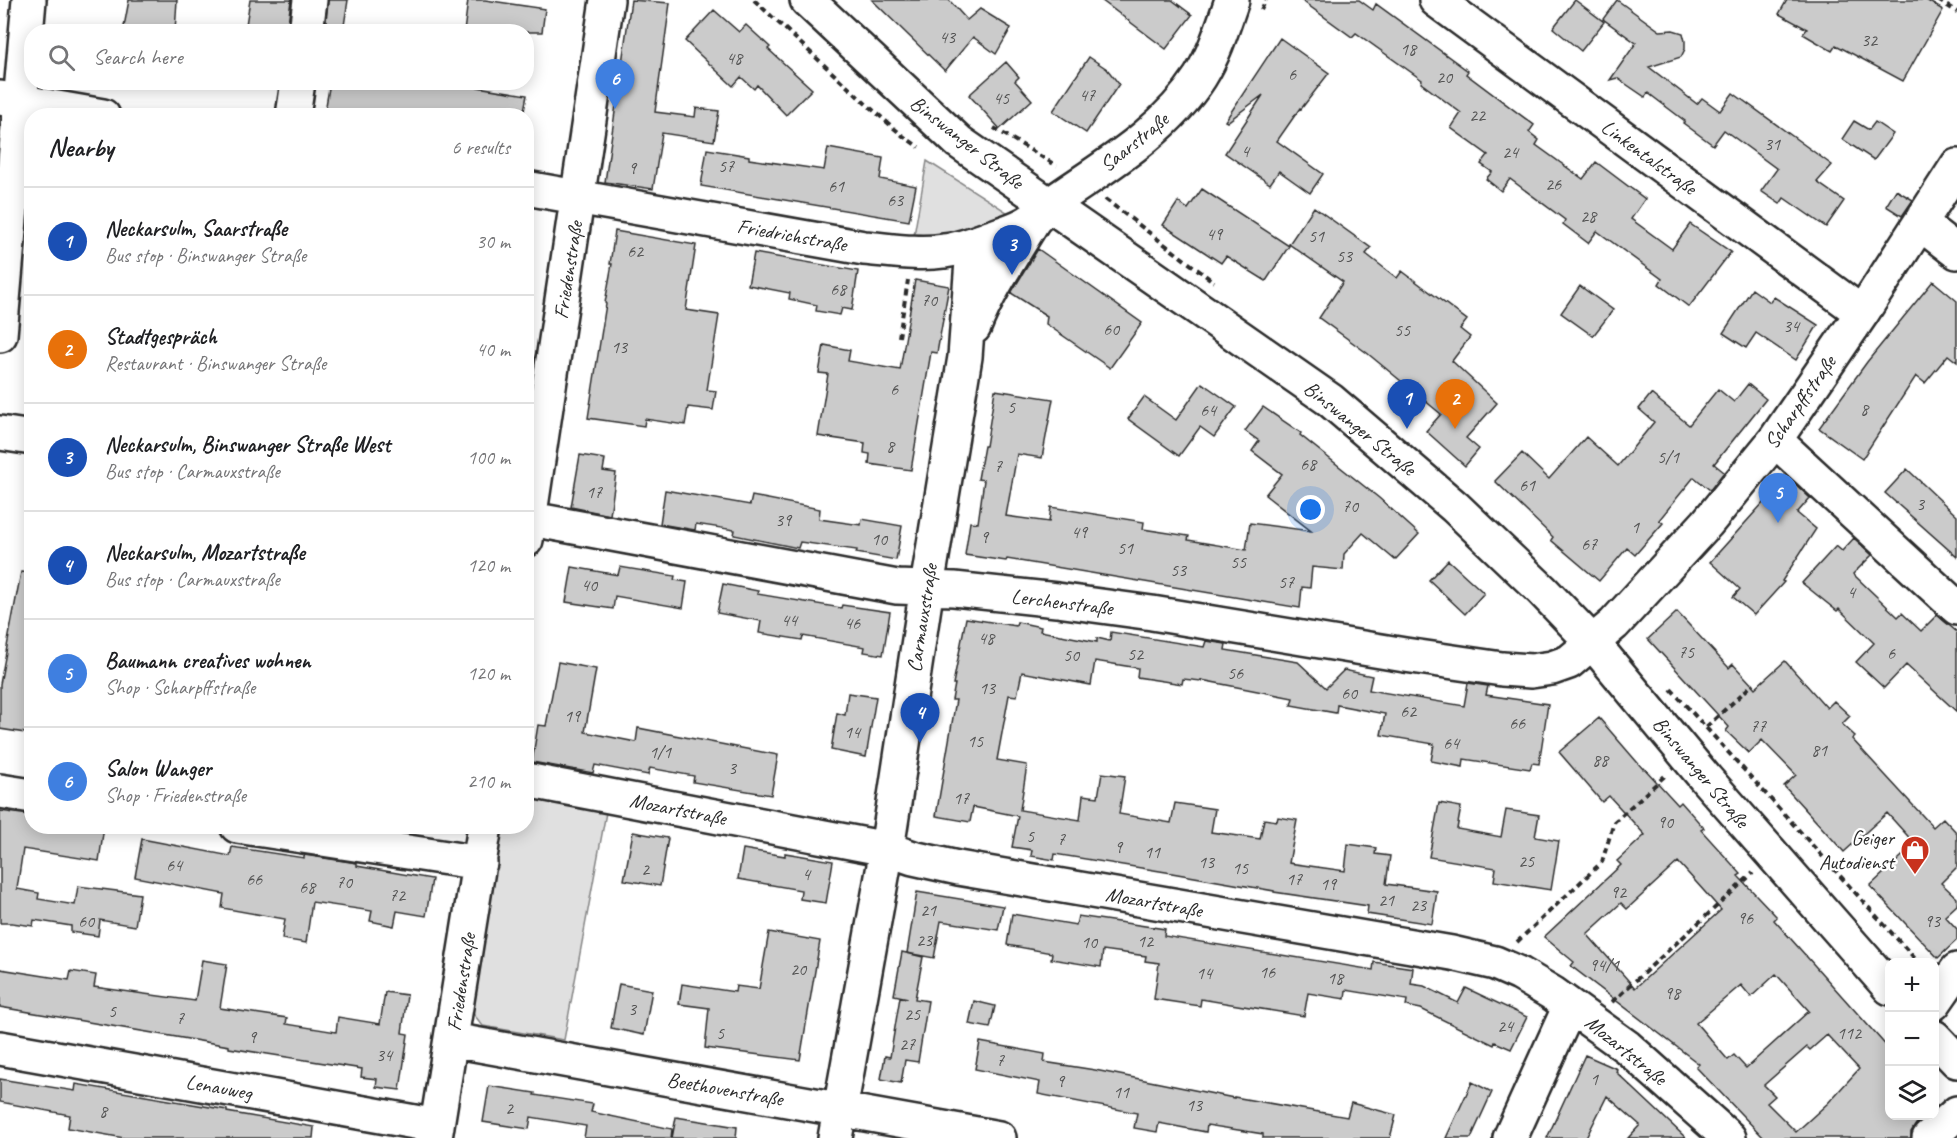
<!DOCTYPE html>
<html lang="en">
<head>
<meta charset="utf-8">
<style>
	body { margin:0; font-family:Caveat,sans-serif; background:#f2f2f2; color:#202124 }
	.controls { position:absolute; right:18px; bottom:18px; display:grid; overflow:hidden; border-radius:12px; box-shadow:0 3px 15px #0003 }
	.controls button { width:54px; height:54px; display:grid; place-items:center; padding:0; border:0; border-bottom:2px solid #e0e0e0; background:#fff; color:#202124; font:30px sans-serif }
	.you { position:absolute; left:1311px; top:510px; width:21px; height:21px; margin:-15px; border:4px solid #fff; border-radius:50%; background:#1a73e8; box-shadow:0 0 0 9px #1a73e833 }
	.badge { display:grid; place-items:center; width:39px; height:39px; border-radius:50%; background:#c8321e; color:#fff; font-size:20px; font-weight:700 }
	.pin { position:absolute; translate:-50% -50px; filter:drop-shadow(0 2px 3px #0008) }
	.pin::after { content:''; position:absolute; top:32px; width:21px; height:18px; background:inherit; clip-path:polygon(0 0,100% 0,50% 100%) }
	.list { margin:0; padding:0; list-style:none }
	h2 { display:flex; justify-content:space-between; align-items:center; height:78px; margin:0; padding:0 24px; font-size:26px }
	h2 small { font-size:20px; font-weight:400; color:#757577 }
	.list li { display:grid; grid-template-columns:39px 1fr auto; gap:18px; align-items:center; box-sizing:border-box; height:108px; padding:0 24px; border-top:2px solid #e0e0e0 }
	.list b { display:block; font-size:22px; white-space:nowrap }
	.list p { margin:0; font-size:20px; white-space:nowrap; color:#757577 }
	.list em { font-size:20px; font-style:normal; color:#757577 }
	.icon { flex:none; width:33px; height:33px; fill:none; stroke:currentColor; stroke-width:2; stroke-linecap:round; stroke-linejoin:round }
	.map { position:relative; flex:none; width:1957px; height:1138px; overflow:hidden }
	.search { position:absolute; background:#fff; box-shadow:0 3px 15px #0003; left:24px; top:24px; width:510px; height:66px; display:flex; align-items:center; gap:15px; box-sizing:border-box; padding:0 21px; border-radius:24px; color:#757577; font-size:22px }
	.panel { position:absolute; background:#fff; box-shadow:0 3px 15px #0003; left:24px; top:108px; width:510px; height:726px; border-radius:24px }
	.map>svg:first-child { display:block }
	.green { fill:#e0e0e0; stroke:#868686; stroke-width:1.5 }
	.building { fill:#cbcbcb; stroke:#2b2b2b; stroke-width:1.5; fill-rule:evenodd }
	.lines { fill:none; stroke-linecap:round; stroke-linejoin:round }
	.minor-casing { stroke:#2b2b2b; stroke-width:38 }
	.major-casing { stroke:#2b2b2b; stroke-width:38 }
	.path { stroke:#2b2b2b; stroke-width:4; stroke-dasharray:6 4.5; stroke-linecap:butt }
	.minor { stroke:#fff; stroke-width:33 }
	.major { stroke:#fff; stroke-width:33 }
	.labels { text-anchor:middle; stroke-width:4.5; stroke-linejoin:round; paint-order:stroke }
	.number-label { font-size:18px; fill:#535353 }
	.street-label { font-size:21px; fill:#2b2b2b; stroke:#fff }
	.poi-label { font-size:21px; fill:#2b2b2b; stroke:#fff; text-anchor:end }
</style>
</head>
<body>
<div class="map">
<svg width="1957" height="1138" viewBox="0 0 1957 1138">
	<rect width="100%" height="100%" fill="#fff"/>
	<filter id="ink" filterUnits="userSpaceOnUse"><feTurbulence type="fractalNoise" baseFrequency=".0167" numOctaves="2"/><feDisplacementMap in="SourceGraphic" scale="12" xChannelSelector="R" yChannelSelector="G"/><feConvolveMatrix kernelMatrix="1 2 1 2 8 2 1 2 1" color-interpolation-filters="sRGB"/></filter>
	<g filter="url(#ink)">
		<!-- green -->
		<path class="green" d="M927,161L1021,221L913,241Z
			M527,791L607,807L564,1040L483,1026L471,1011L500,827L526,826Z"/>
		<!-- building -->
		<path class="building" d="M129,0H177L175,32H123Z
			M250,0H291L288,24L286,23L284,31L246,25Z
			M328,0H348L343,32L325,30Z
			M468,0H485L545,9L542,32H464Z
			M631,0L670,3L655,112L695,117L696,108L719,111L714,141L662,133L653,189L605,182Z
			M872,0H949L967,20L980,9L1011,28L996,54L973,37L945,71Z
			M1101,0H1172L1192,15L1166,49Z
			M1301,0H1359L1373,10L1376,4L1468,71L1466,74L1534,125L1529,132L1539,140L1536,145L1583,179L1596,162L1645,199L1631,219L1672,249L1690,224L1731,252L1689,307L1659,284L1662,279L1597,231L1588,243L1563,224L1565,220L1510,179L1501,191L1486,179L1492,172L1481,164L1488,155L1451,128L1461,113L1421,83L1422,80L1356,33L1352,37Z
			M1575,0L1604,22L1581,51L1553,28Z
			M1617,0L1660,31L1673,30L1683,33L1685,41V49L1681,57L1649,67L1697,104L1702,98L1720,111L1733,93L1832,165L1817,182L1844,201L1826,227L1784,198L1780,204L1761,191L1777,169L1724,130L1713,145L1683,123L1685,121L1648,93L1645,97L1617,78L1610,80L1636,43L1603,19Z
			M1787,0H1926L1943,10L1903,81L1836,45L1832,51L1803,34L1807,29L1779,14Z
			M714,10L739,32L746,25L770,47L768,49L812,89L786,115L757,85L754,89L741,77L733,86L685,41Z
			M1280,38L1329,73L1301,109L1300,108L1277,141L1323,174L1310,193L1279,171L1270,184L1225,153L1263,95L1227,122L1225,121Z
			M1089,57L1107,69L1119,84L1086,133L1053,111Z
			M1006,62L1019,77L1015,81L1032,100L1000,129L969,95Z
			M330,82H447L527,95L523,116H396L366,110L365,116H350L325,112Z
			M1854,121L1869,130L1875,122L1893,134L1874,160L1842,139Z
			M828,148L883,158L880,179L916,186L909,221L701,186L707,149L749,156V159L824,170Z
			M1202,189L1289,246L1266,281L1226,256L1221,263L1163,225L1178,202L1188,209Z
			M1896,190L1913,200L1902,216L1886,206Z
			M1314,207L1371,248L1366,254L1397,278L1402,271L1467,320L1460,329L1470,337L1452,361L1497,403L1466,438L1479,449L1465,466L1426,431L1441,414L1367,353L1319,318L1343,282L1289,244Z
			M615,231L696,245L686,310L719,315L707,390L716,391L713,410L688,407L685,425L645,419L644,426L588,418L606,304L605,303L612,264H610Z
			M1038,249L1142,323L1110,368L1046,324L1047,316L1011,293Z
			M754,253L858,271L852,310L842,308L840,315L816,311L817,305L789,299L790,293L748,285Z
			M915,280L949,286L937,353L931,352L911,470L869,464L870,454L864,453L865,443L818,436L828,374L819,373L824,345L850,350L848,361L900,370Z
			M1933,281L1957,301V362L1948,355L1925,383L1916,376L1862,459L1819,428L1867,362Z
			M1580,286L1613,310L1593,336L1561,313Z
			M1752,289L1770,302L1774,297L1818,325L1796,360L1756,333L1746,348L1723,333Z
			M1202,383L1236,407L1214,437L1200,427L1179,456L1128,419L1144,397L1176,420Z
			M1748,384L1766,399L1714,464L1724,472L1710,490L1694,477L1659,520L1663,523L1635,555L1627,548L1599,581L1551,540L1553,537L1495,481L1522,453L1549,479L1586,437L1618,466L1654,422L1639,409L1651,394L1689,425L1718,389L1734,402Z
			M995,390L1053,399L1042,458L1017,454L1006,516L1049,522L1051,507L1144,522L1143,529L1189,536L1188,540L1246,550L1250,523L1311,531L1265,495L1282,474L1252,451L1259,441L1245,431L1263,407L1301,433L1300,435L1379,498L1419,534L1395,560L1363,533L1344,554L1343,570L1312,567L1310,588L1302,587L1300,608L1007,559L1006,561L965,555L970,522L978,523L984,480L978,479L984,446H986Z
			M580,455L605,459L603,471L616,473L610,515L571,507Z
			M1907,469L1957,516V557L1885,493Z
			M1790,479L1810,498L1797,513L1816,529L1782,581L1784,582L1754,615L1733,597L1740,589L1710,562L1764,502L1767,505Z
			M665,490L750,505L752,496L820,509L819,519L861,525L862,519L902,526L896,560L856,553L857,550L800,542L798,548L734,535L735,530L696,524L695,530L660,524Z
			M1854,538L1872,555L1853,574L1898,617L1902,613L1921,631L1937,615L1957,632V712L1906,665L1884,688L1856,662L1874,643L1839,609L1837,611L1802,583L1836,546L1842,551Z
			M1448,560L1484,593L1465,614L1429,580Z
			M572,567L618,575L620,567L675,576L674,580L687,582L683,608L615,596L613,609L566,602Z
			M21,572L32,573V734L0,729V684Z
			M723,584L758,591L757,594L841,608L842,605L890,612L883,655L864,652L865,647L803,636L802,640L759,633L761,621L717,613Z
			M1677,612L1729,668L1733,664L1755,688L1785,661L1827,708L1834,701L1850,716L1842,724L1855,736L1852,739L1933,827L1943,818L1957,833V867L1941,883L1957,898V905L1945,916L1957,929V940L1938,958L1870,886L1915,844L1887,813L1844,852L1784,786L1796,775L1762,740L1749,753L1726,731L1729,727L1648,639Z
			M966,618L1016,626L1017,622L1041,627L1040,631L1097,642V638L1110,641L1111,632L1204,647L1206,641L1226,644L1225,650L1298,662L1326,688L1344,670L1372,676L1369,690L1464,706L1468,683L1488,686L1486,695L1548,704L1539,764L1532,763L1530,769L1464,759L1463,767L1431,761L1434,744L1381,735L1385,714L1337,705L1336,713L1291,705L1293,698L1201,680V681L1183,679L1182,684L1137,677L1138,668L1095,661L1091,685L1022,672L1017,696L1009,695L997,760L1027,765L1020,810L1080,820L1083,795L1098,797L1102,773L1125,776L1119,814L1171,823L1175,803L1215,809L1211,832L1260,839L1264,819L1277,821L1278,817L1297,820L1289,863L1345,871L1348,844L1376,848L1375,854L1390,856L1386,884L1437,891L1432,924L1367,914L1368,906L1274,892V891L1166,872L1055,854L1054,860L1031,856L1032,850L1012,847L1018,816L973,807L970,822L936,816L956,700H952L955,684H953Z
			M558,662L596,669L585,732L636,742L638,728L778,755L771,795L693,782L694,776L650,768L648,775L595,765L593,773L532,762L538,725L546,726Z
			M848,693L876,697L866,757L831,750L837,713L845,715Z
			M1599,718L1643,769L1644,768L1678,805L1681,802L1704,828L1701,830L1741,874L1738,876L1777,917L1774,920L1890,1050V1116H1926L1916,1124L1911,1132V1138H1764L1696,1067L1699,1064L1571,966L1574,962L1544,937L1621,865L1617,861L1645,835L1609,796L1602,802L1559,752ZM1678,862L1721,910L1635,988L1587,934L1621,903L1627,909ZM1776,974L1809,1011L1746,1068L1734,1055L1728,1060L1696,1023L1741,985L1751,997ZM1827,1035L1859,1069L1828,1103L1796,1132L1767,1103L1775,1096L1764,1085L1807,1047L1810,1050Z
			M1439,803L1461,807L1457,829L1501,837L1506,810L1539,815L1535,837L1559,841L1551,890L1494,881L1496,868L1429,857Z
			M0,811L29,815L28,822H32V826H104L99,861L23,849L17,889L39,893L38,899L75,905L78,886L140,894L135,926L100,920L98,936L71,932V926L34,920L33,926L12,923H0Z
			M633,832L668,838L660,886L624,880Z
			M142,839L230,856L232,847L304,858V855L357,863V866L432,879L426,916L397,911L394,926L370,921L372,911L312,902L306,943L282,939L285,919L222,908L224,894L135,877Z
			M743,849L785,856V853L833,861L826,903L800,899L801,890L738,879Z
			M917,892L1003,906L998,930L941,921L934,958L907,953Z
			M1012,914L1076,925L1078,916L1165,929L1164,936L1373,970L1374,962L1413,968L1411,984L1424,986L1458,1003L1466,988L1527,1017L1511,1049L1495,1042L1494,1045L1421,1009L1406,1006L1407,1000L1346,990L1345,999L1308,993L1304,1016L1201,999L1200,1006L1154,999L1159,963L1145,961L1146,956L1103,950L1101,967L1051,959L1052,953L1007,945Z
			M769,932L820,941L800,1060L705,1048L709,1008L679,1004L682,984L735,992L736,986L759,989Z
			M902,952L923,957L915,999L928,1001L918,1062L905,1060L901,1083L881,1079L885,1056L890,1057L900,997L908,998L894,995Z
			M202,960L227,964L220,1008L287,1018L286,1024L336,1032L338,1017L380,1024L385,992L407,995L402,1033L408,1034L400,1090L376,1087L377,1079L361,1077L362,1069L229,1048V1046L0,1007V969L69,980L71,971L96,975L94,987L195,1001Z
			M619,984L652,990L644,1035L611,1028Z
			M974,1001L995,1006L990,1028L969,1024Z
			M980,1042L1045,1054L1044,1062L1095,1070L1234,1098V1097L1347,1117L1351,1103L1396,1115L1390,1138H1263V1134L1207,1125L1206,1132L1159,1123L1157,1132L1134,1128L1137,1113L1038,1094L1040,1082L975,1069Z
			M1585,1055L1617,1069L1616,1072L1686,1138H1628L1640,1125L1607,1096L1586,1138H1547Z
			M0,1079L75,1091L76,1084L227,1110V1112L314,1127L313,1138H124L68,1128L70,1115L0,1102Z
			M1472,1082L1492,1092L1471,1138H1446Z
			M489,1086L535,1093L534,1095L593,1104L591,1112L672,1129L671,1138H584L586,1126L531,1117L529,1129L483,1122Z
			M676,1117L737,1127L736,1138H672Z"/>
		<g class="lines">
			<!-- minor casing -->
			<g class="minor-casing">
				<path id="minor" d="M1436,0L1862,313
					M306,32L310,0
					M293,116L298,82
					M1049,205C1103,167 1163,134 1200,77C1215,53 1223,26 1232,0
					M1921,224L1957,252
					M974,327C989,289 1012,256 1033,221
					M0,335L29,0
					M0,433L32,438
					M1775,440L1957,608
					M526,518L897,587L954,589L1057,600L1152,613L1405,655L1502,669L1531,671L1552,668L1569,662L1614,624L1707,523L1775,440L1862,313L1957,166
					M526,540L607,0
					M526,780L887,849L913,858L958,868L1452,953L1495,963L1520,974L1552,993L1627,1047L1729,1138
					M0,791L32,796
					M237,826L480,863
					M1934,1003L1957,970
					M452,1040L999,1138
					M0,1048L437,1126
					M435,1138L485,826
					M835,1138L887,849L927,587L965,357L972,261L982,241
					M1510,1138L1570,1006
					M1929,1138L1957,1113"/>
			</g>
			<!-- major casing -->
			<g class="major-casing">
				<path id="major" d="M807,0L959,142L1330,400L1455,507L1542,590L1592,642L1706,779L1890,988
					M0,98L103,116
					M526,188L864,248C890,250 918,255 944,251C962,249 980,241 998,235C1019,228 1034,222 1049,205
					M1934,1037L1957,1061"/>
			</g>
			<!-- path -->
			<path class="path" d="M754,0L865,103L903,136L919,147
				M1938,0L1957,12
				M1261,10L1266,0
				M994,128L1057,166
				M1105,199L1214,282
				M899,337L908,280
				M1671,689L1918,962
				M1706,727L1754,683
				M1517,942L1602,862L1614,822L1667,774
				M1612,1002L1753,873"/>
			<!-- minor -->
			<use href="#minor" class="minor"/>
			<!-- major -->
			<use href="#major" class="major"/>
		</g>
	</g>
	<!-- icons -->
	<defs>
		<g id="shop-pin" transform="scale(1.5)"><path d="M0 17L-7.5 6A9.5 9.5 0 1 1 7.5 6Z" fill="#c8321e" stroke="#fff"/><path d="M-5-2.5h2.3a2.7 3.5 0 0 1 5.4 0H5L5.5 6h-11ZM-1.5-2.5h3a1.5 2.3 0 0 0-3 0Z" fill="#fff"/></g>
	</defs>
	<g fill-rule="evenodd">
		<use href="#shop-pin" x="1915" y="850"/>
	</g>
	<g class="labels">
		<!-- number labels -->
		<g class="number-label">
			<text x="947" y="43">43</text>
			<text x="1869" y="46">32</text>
			<text x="1408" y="55">18</text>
			<text x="734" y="64">48</text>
			<text x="1292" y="80">6</text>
			<text x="1444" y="83">20</text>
			<text x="1087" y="101">47</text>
			<text x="1001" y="104">45</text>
			<text x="1477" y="121">22</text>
			<text x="1772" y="150">31</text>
			<text x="1245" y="157">4</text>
			<text x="1510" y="158">24</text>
			<text x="726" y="172">57</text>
			<text x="632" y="174">9</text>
			<text x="1553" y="190">26</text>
			<text x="836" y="192">61</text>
			<text x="895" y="206">63</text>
			<text x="1588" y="222">28</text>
			<text x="1214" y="240">49</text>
			<text x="1316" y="242">51</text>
			<text x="635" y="257">62</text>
			<text x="1344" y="262">53</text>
			<text x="838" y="295">68</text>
			<text x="929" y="306">70</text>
			<text x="1791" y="332">34</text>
			<text x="1111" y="335">60</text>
			<text x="1402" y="336">55</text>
			<text x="619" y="353">13</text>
			<text x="894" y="395">6</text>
			<text x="1011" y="413">5</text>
			<text x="1864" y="415">8</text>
			<text x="1208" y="416">64</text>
			<text x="890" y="452">8</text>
			<text x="1668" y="463">5/1</text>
			<text x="1308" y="470">68</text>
			<text x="998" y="472">7</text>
			<text x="1527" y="491">61</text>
			<text x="594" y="498">17</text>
			<text x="1920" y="510">3</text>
			<text x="1350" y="512">70</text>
			<text x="783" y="526">39</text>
			<text x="1635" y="533">1</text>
			<text x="1079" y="538">49</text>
			<text x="984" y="543">9</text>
			<text x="879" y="545">10</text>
			<text x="1589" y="550">67</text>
			<text x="1125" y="554">51</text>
			<text x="1238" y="568">55</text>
			<text x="1178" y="576">53</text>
			<text x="1286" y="588">57</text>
			<text x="589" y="591">40</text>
			<text x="1851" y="598">4</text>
			<text x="789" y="626">44</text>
			<text x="852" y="629">46</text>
			<text x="986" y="644">48</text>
			<text x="1686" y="658">75</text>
			<text x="1891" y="659">6</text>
			<text x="1135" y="660">52</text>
			<text x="1071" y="661">50</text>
			<text x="1235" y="679">56</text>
			<text x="987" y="694">13</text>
			<text x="1349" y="699">60</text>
			<text x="1408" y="717">62</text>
			<text x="572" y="722">19</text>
			<text x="1517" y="729">66</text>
			<text x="1758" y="732">77</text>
			<text x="852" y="738">14</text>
			<text x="975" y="747">15</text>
			<text x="1451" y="749">64</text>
			<text x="1819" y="756">81</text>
			<text x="660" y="758">1/1</text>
			<text x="1600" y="766">88</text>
			<text x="732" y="774">3</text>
			<text x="961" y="804">17</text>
			<text x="1665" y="828">90</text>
			<text x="1030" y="842">5</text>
			<text x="1061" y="845">7</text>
			<text x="1118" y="853">9</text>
			<text x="1152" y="858">11</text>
			<text x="1526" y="867">25</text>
			<text x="1206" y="868">13</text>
			<text x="174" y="871">64</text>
			<text x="1240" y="874">15</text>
			<text x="645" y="875">2</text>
			<text x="806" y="880">4</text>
			<text x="254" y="885">66</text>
			<text x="1294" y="885">17</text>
			<text x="344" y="888">70</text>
			<text x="1328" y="890">19</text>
			<text x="307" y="893">68</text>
			<text x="1618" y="898">92</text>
			<text x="397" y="901">72</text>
			<text x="1386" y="906">21</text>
			<text x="1418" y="911">23</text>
			<text x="928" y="916">21</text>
			<text x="1745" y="924">96</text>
			<text x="86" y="927">60</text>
			<text x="1932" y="927">93</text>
			<text x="924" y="946">23</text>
			<text x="1145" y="947">12</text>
			<text x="1089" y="948">10</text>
			<text x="1604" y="971">94/1</text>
			<text x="798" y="975">20</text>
			<text x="1267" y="978">16</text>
			<text x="1204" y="979">14</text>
			<text x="1335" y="984">18</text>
			<text x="1672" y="999">98</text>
			<text x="632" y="1015">3</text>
			<text x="112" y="1017">5</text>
			<text x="912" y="1020">25</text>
			<text x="180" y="1024">7</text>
			<text x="1505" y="1032">24</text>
			<text x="720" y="1039">5</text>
			<text x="1849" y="1039">112</text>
			<text x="252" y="1043">9</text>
			<text x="907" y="1050">27</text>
			<text x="384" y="1061">34</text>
			<text x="1000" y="1066">7</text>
			<text x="1594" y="1085">1</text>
			<text x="1060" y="1087">9</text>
			<text x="1121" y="1098">11</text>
			<text x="1194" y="1111">13</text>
			<text x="509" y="1114">2</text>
			<text x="103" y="1117">8</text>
		</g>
		<!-- street labels -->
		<g class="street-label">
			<text transform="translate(967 142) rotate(38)" y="7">Binswanger Straße</text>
			<text transform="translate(1134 142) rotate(-39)" y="7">Saarstraße</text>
			<text transform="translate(1649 157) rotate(36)" y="7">Linkentalstraße</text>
			<text transform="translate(792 235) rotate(10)" y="7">Friedrichstraße</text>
			<text transform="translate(568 270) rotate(-81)" y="7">Friedenstraße</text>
			<text transform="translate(1800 402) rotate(-55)" y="7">Scharpffstraße</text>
			<text transform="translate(1360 428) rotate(39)" y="7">Binswanger Straße</text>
			<text transform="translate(1062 602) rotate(7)" y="7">Lerchenstraße</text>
			<text transform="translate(922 618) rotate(-81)" y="7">Carmauxstraße</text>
			<text transform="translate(1701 772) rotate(50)" y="7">Binswanger Straße</text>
			<text transform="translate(678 809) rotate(11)" y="7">Mozartstraße</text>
			<text transform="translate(1154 902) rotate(10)" y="7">Mozartstraße</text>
			<text transform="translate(461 982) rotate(-81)" y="7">Friedenstraße</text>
			<text transform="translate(1626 1050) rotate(39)" y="7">Mozartstraße</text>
			<text transform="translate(219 1087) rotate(10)" y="7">Lenauweg</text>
			<text transform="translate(725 1089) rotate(10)" y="7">Beethovenstraße</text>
		</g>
		<!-- poi labels -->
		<g class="poi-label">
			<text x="1894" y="845">Geiger<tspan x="1894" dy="24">Autodienst</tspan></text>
		</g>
	</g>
</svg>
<div class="controls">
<button>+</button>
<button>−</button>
<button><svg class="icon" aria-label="layers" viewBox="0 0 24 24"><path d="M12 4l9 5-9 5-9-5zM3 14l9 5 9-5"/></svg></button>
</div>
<div class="you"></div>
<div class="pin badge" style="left:1407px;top:429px;background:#1a4fb4">1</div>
<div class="pin badge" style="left:1455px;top:429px;background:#e8710a">2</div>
<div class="pin badge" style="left:1012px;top:275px;background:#1a4fb4">3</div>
<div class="pin badge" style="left:920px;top:743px;background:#1a4fb4">4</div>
<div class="pin badge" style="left:1778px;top:523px;background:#3f7fe0">5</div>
<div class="pin badge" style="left:615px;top:109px;background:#3f7fe0">6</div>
<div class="search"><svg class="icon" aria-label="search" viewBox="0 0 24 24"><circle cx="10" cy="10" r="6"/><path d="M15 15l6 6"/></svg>Search here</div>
<section class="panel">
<h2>Nearby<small>6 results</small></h2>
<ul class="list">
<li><span class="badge" style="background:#1a4fb4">1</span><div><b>Neckarsulm, Saarstraße</b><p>Bus stop · Binswanger Straße</p></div><em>30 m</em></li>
<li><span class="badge" style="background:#e8710a">2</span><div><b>Stadtgespräch</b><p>Restaurant · Binswanger Straße</p></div><em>40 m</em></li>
<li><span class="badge" style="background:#1a4fb4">3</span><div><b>Neckarsulm, Binswanger Straße West</b><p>Bus stop · Carmauxstraße</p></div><em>100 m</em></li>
<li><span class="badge" style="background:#1a4fb4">4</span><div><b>Neckarsulm, Mozartstraße</b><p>Bus stop · Carmauxstraße</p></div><em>120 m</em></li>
<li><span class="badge" style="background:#3f7fe0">5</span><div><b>Baumann creatives wohnen</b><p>Shop · Scharpffstraße</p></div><em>120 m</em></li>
<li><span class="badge" style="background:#3f7fe0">6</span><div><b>Salon Wanger</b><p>Shop · Friedenstraße</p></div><em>210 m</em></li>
</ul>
</section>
</div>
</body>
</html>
